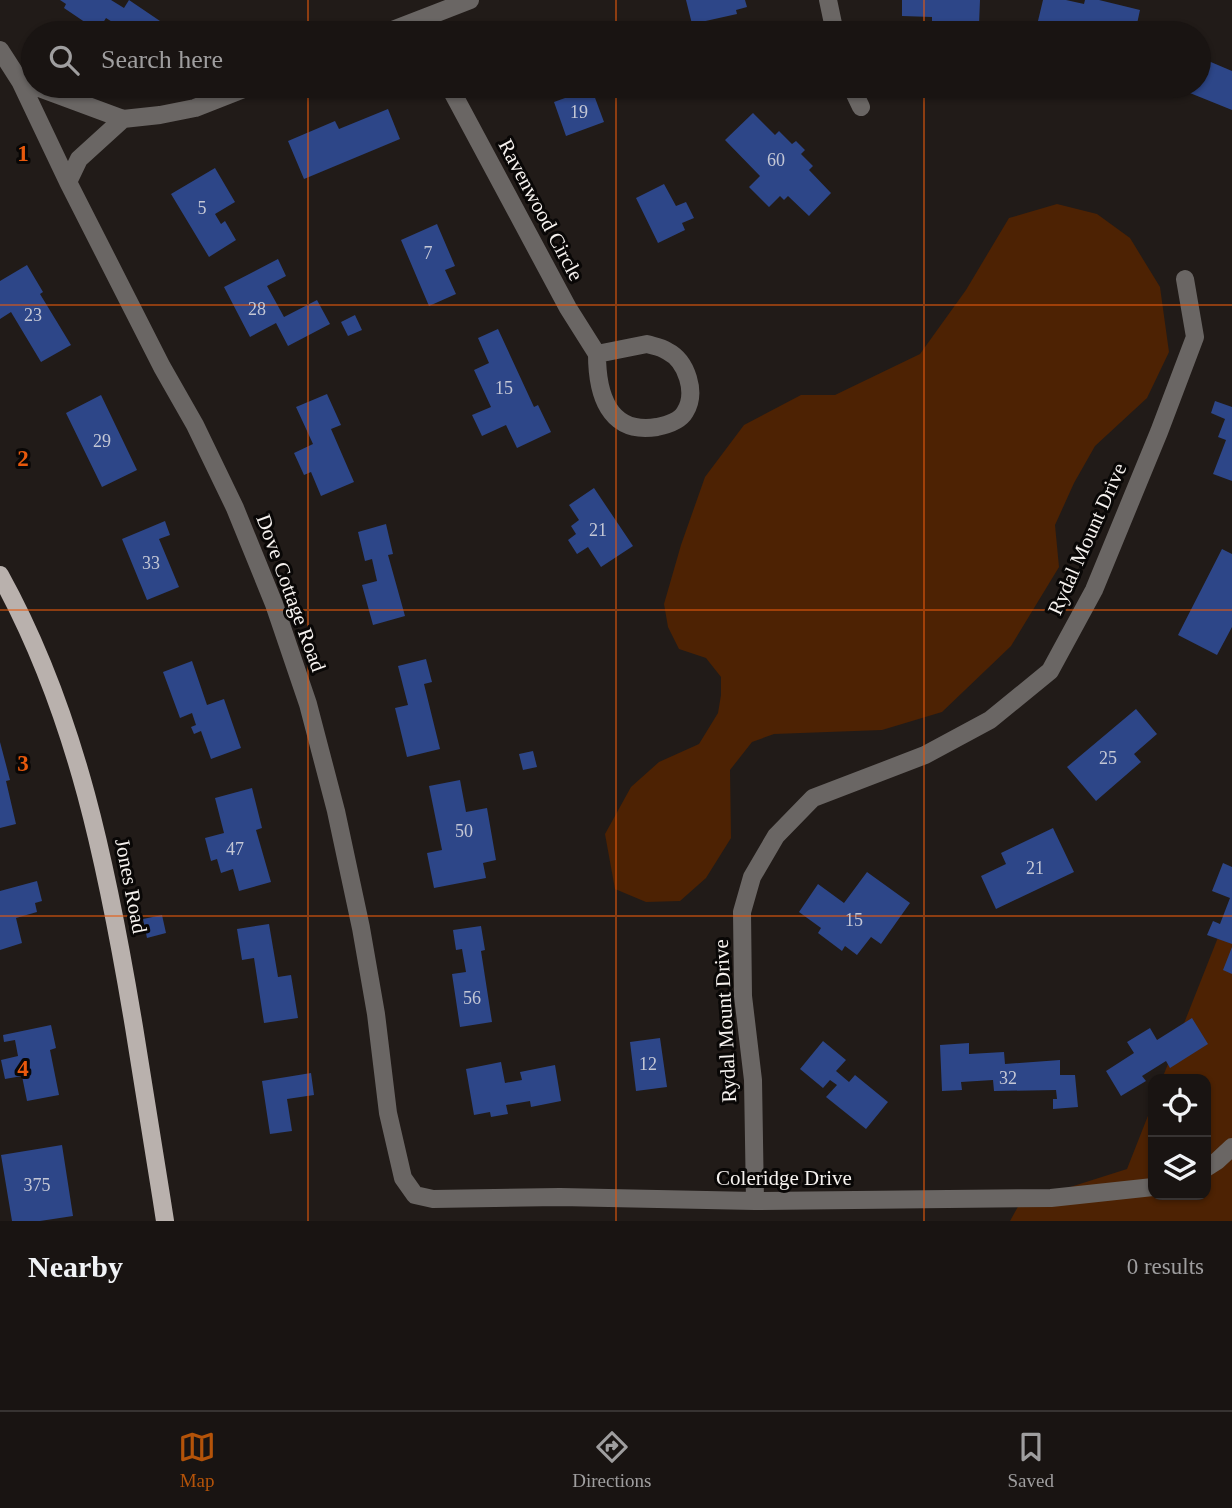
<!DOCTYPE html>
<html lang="en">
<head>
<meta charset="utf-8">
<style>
	body { margin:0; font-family:Georgia,serif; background:#221d1b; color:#f1f3f6 }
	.controls { position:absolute; right:21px; bottom:21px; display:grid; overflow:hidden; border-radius:14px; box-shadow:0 2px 5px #0004 }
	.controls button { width:63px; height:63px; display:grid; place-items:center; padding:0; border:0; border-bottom:2px solid #373332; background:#191412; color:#f1f3f6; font:35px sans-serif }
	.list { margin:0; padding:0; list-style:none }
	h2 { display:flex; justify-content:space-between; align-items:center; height:91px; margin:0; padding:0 28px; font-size:30px }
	h2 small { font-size:23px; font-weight:400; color:#9f9e9f }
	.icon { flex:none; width:38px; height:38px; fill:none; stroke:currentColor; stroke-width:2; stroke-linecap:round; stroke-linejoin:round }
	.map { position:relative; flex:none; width:1232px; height:1221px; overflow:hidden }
	.search { position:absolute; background:#191412; box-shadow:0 2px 5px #0004; left:21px; right:21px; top:21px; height:77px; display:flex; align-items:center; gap:18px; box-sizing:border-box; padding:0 24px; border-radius:38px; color:#9f9e9f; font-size:26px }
	.sheet { height:189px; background:#191412 }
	nav { display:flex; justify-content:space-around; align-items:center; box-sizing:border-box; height:98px; border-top:2px solid #373332; background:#191412; font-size:19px; color:#9f9e9f }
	nav a { display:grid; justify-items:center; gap:4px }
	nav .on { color:#b45309 }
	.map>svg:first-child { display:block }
	.green { fill:#4d2203 }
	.building { fill:#2d4688 }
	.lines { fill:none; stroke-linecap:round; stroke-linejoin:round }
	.minor { stroke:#6a6664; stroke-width:18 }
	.major { stroke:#b9b1ad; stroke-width:18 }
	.grid { fill:none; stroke:#e8590c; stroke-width:2; stroke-opacity:0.55 }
	.labels { text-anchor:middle; stroke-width:6; stroke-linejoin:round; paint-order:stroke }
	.number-label { font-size:18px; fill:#c4c7d5 }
	.street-label { font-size:21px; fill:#f6f2ef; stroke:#090706 }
	.grid-label { font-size:23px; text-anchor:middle; font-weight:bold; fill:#e8590c; stroke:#090706; stroke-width:6; stroke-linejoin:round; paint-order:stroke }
</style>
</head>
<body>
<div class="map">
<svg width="1232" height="1221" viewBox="0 0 1232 1221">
	<rect width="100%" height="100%" fill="#211b18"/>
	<!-- green -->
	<path class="green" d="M1057,204L1097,214L1130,238L1160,287L1169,352L1147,398L1095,446L1074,483L1055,525L1059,567L1011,646L942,712L882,730L774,734L752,742L730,770L731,838L706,878L680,901L646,902L615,889L605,834L631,787L659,762L699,744L718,713L721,695V677L706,658L679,649L668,627L664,604L681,545L705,477L744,425L801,395H835L920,354L966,290L1009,218Z
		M1232,902V1221H1010L1020,1203L1127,1169L1153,1103V1195H1206V1079H1162Z"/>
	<!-- building -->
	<path class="building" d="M60,0H111L124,8L129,0L160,21L152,33H120L114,29L117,25L106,18L98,31L64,8L66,4Z
		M686,0H745L747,7L736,10L737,14L692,24Z
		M902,0H980L979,25L932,23V17L902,16Z
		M1043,0H1066L1084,4L1085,0H1099L1140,10L1135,33H1063L1064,31L1037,25Z
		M592,21L595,29L605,25L608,33H559Z
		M1199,57L1232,71V110L1180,89L1181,86H1199Z
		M561,86H585L586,89L591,87L604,122L566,136L554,102L565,98Z
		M388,109L400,139L304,179L288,141L335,121L339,129Z
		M753,113L775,135L779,131L792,144L796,141L805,150L801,154L813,166L809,170L831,193L809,216L788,196L784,200L780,196L769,207L749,187L760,176L725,140Z
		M215,168L235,202L215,214L221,224L225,221L236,240L209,257L171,194Z
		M664,184L676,206L686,202L694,218L682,223L685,230L658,243L636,198Z
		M437,224L455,266L445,270L456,294L429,306L401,240Z
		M278,259L286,276L267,286L284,317L317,300L330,324L288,346L276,323L250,337L224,287Z
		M27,265L43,292L40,294L71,345L41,362L11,312L0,319V281Z
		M355,315L362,330L348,336L341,322Z
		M498,329L534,407L538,405L551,432L517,448L506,425L482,436L472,415L491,407L474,370L489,363L478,338Z
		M327,394L341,425L331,429L354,482L321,496L311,472L304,475L294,453L313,444L296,407Z
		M101,395L137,470L102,487L66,413Z
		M1215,401L1232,407V481L1213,474L1226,440L1218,437L1225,419L1211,413Z
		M594,488L633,546L601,567L588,547L577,554L568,540L576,534L571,526L579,520L569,505Z
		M165,521L170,535L159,539L179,587L147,600L122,539Z
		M386,524L393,554L388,555L405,616L373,625L362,585L377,581L372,559L365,561L358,532Z
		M1222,549L1232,554V627L1217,655L1178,635Z
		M426,659L432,682L424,684L440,749L407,757L395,708L408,705L398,666Z
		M192,661L207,705L224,699L241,748L211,759L201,731L194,734L191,727L196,725L192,713L180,718L163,672Z
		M1136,709L1157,734L1134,754L1141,762L1096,801L1067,767Z
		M0,742L10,780L6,781L16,824L0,828Z
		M533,751L537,767L523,770L519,754Z
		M460,780L466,812L487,808L496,860L483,863L486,878L434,888L427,853L442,850L429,786Z
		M252,788L262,828L256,830L271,882L239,891L233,869L221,873L217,859L211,861L205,838L224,833L215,798Z
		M1053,828L1074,872L996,909L981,876L1006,864L1001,853Z
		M1223,863L1232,867V944L1207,935L1213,921L1220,924L1230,898L1212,891Z
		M867,872L910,903L881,944L871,937L857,955L845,946L842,951L818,933L821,928L799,912L818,884L844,903Z
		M37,881L42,901L35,903L37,912L16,918L22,943L0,950V891Z
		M162,915L166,933L147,938L143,919Z
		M269,924L278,977L291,975L298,1018L264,1023L254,958L242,960L237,929Z
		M481,926L485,950L481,951L492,1022L460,1027L452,974L466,972L462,949L456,950L453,930Z
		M1232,947V974L1223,970Z
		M1192,1018L1208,1044L1170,1068L1166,1061L1142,1076L1146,1081L1121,1096L1106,1071L1134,1053L1127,1042L1150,1028L1157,1040Z
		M51,1025L56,1048L50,1050L59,1095L27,1101L22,1076L5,1079L1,1060L18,1056L15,1040L4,1042L3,1035Z
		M660,1038L667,1087L636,1091L630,1042Z
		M823,1041L846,1060L836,1071L849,1082L855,1075L888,1102L866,1129L826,1097L837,1085L830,1080L823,1088L800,1069Z
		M969,1043V1054L1004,1052L1005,1064L1060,1060V1075H1075L1078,1107L1053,1109V1099H1057L1056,1090L994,1091L993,1080L961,1082L962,1090L942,1091L940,1045Z
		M501,1062L505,1083L522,1080L520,1072L555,1065L561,1101L531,1107L530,1101L506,1105L508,1114L491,1117L490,1112L474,1115L466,1069Z
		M311,1073L314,1095L287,1099L292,1131L270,1134L262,1081Z
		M62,1145L73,1216L40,1221H12L1,1155Z"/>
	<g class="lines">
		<!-- minor -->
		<path class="minor" d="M828,0L835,33
			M385,33L470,0
			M0,50L20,81L68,182L162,367L195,425L235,508L274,604L308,704L336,811L361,928L376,1014L388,1113L403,1178L415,1195L433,1199L560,1197L755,1201L1051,1198L1153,1187
			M34,86L123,119L160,115L195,108L251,86
			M449,86L568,308L597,354
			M851,86L861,107
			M68,182L79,159L123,119
			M647,344C653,346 661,347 667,351C687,361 697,393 685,412C680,421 667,425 657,427C608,435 597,393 597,354Z
			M1206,1168L1217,1161L1232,1147
			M755,1201L753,1080L743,996L742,912L752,877L776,836L813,798L925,755L990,720L1050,671L1094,590L1159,432L1195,337L1185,279"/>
		<!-- major -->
		<path class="major" d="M0,575C77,714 108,871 134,1027C144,1091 155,1156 165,1221"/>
	</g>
	<!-- grid -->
	<path class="grid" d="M308,0V33M616,0V33M924,0V33M308,86V1221M616,86V1221M924,86V1221M0,305H1232M0,610H1232M0,916H1232"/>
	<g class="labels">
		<!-- number labels -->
		<g class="number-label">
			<text x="579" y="118">19</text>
			<text x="776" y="166">60</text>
			<text x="202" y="214">5</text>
			<text x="428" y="259">7</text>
			<text x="257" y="315">28</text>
			<text x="33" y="321">23</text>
			<text x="504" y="394">15</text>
			<text x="102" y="447">29</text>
			<text x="598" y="536">21</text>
			<text x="151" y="569">33</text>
			<text x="1108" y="764">25</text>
			<text x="464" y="837">50</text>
			<text x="235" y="855">47</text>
			<text x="1035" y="874">21</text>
			<text x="854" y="926">15</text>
			<text x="472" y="1004">56</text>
			<text x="648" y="1070">12</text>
			<text x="1008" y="1084">32</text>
			<text x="37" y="1191">375</text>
		</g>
		<!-- street labels -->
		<g class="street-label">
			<text transform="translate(541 210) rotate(62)" y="7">Ravenwood Circle</text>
			<text transform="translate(1087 539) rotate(-66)" y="7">Rydal Mount Drive</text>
			<text transform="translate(291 593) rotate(70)" y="7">Dove Cottage Road</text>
			<text transform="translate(131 886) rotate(79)" y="7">Jones Road</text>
			<text transform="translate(725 1021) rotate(-93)" y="7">Rydal Mount Drive</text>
			<text x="784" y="1185">Coleridge Drive</text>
		</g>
	</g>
	<g class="grid-label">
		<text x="23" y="161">1</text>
		<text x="23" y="466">2</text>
		<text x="23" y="771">3</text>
		<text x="23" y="1076">4</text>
	</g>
</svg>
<div class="controls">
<button><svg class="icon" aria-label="locate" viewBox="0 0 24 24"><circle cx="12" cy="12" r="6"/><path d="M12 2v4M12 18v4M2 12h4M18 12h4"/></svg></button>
<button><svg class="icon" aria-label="layers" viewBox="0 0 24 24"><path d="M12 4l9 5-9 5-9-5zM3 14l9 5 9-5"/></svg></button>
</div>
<div class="search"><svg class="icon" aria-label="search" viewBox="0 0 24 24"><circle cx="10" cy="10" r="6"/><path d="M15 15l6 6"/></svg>Search here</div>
</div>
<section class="sheet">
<h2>Nearby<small>0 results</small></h2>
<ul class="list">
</ul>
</section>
<nav>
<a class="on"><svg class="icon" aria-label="map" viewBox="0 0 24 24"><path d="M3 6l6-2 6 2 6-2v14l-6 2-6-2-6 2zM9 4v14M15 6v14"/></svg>Map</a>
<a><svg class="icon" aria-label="directions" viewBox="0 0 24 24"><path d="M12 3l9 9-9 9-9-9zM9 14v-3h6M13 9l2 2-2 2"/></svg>Directions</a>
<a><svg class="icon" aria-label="saved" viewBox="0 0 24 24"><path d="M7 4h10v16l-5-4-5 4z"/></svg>Saved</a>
</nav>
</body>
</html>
